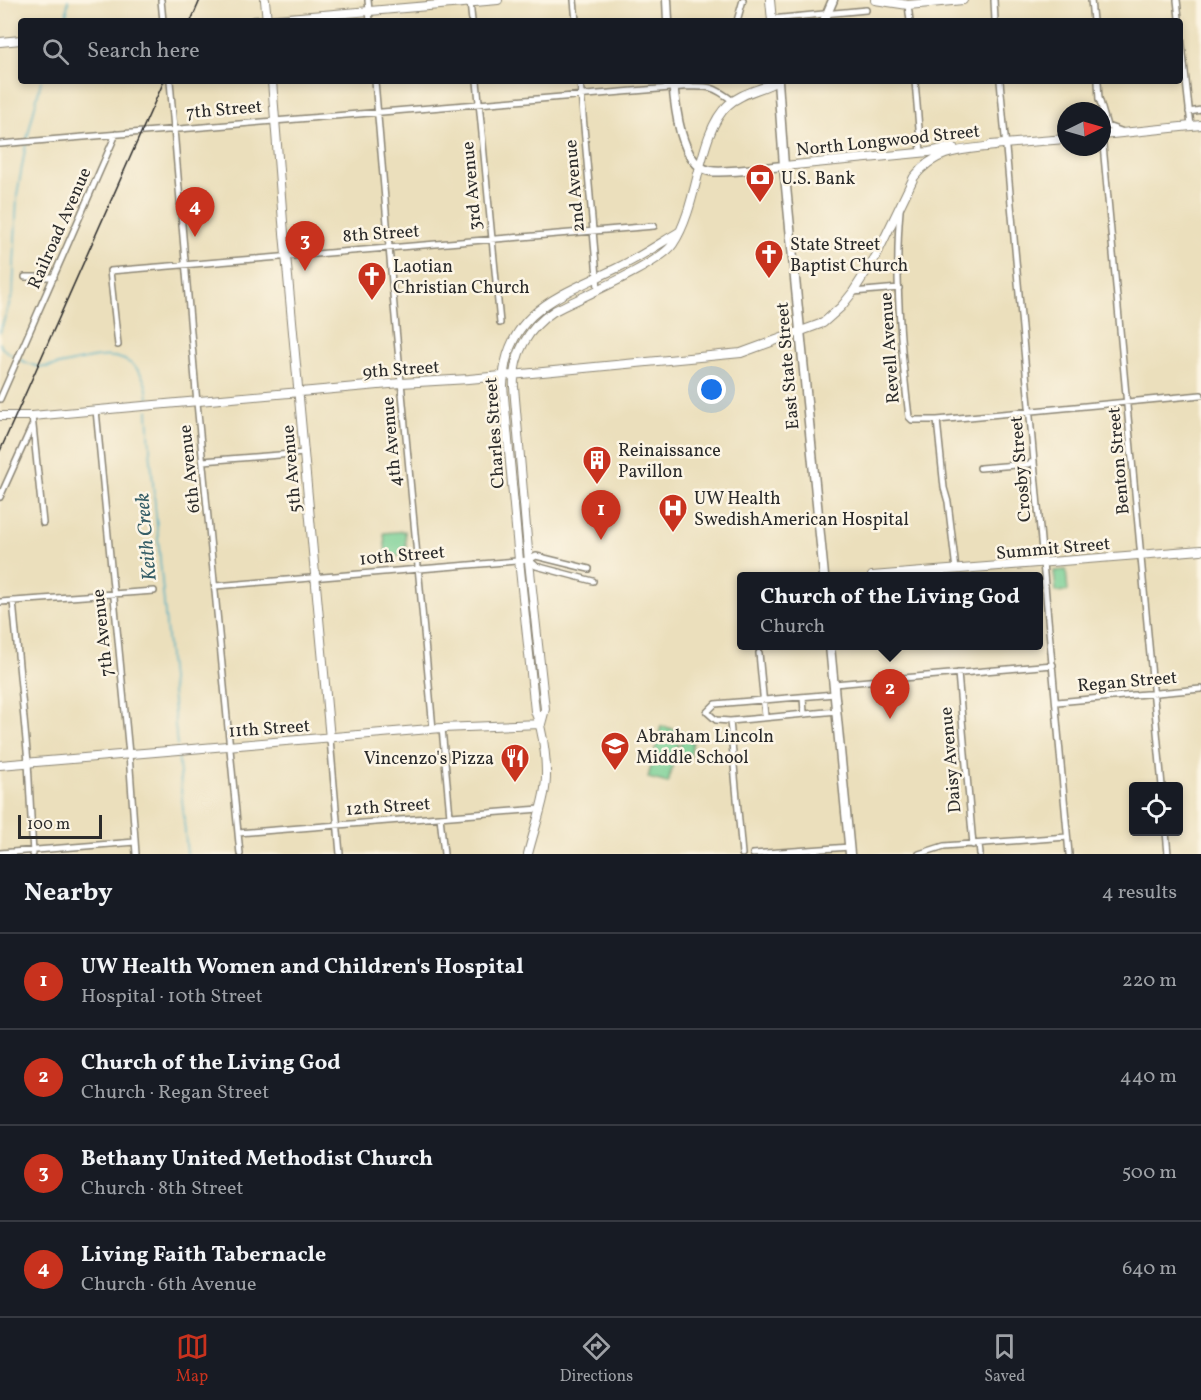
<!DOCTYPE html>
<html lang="en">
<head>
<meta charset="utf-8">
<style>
	body { margin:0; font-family:Vollkorn,serif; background:#20242c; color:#f1f3f6 }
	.controls { position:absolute; right:18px; bottom:18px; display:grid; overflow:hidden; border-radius:6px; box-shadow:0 3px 9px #0003 }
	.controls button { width:54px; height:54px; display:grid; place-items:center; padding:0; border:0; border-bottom:2px solid #363941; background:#171b24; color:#f1f3f6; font:30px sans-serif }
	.compass { position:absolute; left:1057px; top:102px; width:54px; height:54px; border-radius:50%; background:#171b24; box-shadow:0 3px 9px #0003; rotate:85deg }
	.scale { position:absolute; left:18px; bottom:15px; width:84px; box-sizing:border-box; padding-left:6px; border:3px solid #2b2b2b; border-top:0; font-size:16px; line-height:21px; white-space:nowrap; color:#2b2b2b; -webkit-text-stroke:4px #fcf5e5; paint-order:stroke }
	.you { position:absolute; left:712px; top:390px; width:21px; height:21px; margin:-15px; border:4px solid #fff; border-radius:50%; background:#1a73e8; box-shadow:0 0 0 9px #1a73e833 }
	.badge { display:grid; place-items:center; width:39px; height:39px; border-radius:50%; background:#c8321e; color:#fff; font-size:20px; font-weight:700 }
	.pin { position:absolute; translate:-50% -50px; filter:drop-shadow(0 2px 3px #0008) }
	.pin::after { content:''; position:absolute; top:32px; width:21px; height:18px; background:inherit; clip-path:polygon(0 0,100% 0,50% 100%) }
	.popup { position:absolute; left:737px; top:572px; width:306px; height:78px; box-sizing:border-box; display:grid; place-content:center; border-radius:6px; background:#171b24; filter:drop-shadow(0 2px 4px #0005); font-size:20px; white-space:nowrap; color:#9ea1a6 }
	.popup b { font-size:22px; color:#f1f3f6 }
	.popup::after { content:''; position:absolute; left:50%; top:100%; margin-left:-12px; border:12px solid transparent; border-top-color:#171b24 }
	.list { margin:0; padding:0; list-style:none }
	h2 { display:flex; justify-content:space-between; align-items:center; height:78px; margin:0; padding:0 24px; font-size:26px }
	h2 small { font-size:20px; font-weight:400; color:#9ea1a6 }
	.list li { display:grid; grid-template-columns:39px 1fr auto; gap:18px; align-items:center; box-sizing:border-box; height:96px; padding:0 24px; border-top:2px solid #363941 }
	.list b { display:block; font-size:22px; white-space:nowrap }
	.list p { margin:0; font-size:20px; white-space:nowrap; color:#9ea1a6 }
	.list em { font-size:20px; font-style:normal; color:#9ea1a6 }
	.icon { flex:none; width:33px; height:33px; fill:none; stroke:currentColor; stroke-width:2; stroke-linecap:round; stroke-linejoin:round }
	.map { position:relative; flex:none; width:1201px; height:854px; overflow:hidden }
	.search { position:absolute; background:#171b24; box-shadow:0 3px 9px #0003; left:18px; right:18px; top:18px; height:66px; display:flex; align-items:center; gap:15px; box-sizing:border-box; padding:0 21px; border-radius:6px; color:#9ea1a6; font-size:22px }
	.sheet { height:462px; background:#171b24 }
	nav { display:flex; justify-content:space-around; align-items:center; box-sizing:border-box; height:84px; border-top:2px solid #363941; background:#171b24; font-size:16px; color:#9ea1a6 }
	nav a { display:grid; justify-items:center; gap:3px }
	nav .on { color:#c8321e }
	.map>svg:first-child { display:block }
	.green { fill:#78cf94; stroke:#527d60; stroke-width:1.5 }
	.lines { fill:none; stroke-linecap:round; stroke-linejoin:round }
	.stream { stroke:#43abc2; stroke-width:1.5 }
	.street-casing { stroke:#8b8574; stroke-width:8 }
	.secondary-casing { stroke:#8b8574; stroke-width:10 }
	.primary-casing { stroke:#8b8574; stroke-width:11 }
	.street { stroke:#fff; stroke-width:5 }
	.secondary { stroke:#fff; stroke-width:8 }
	.primary { stroke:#fff; stroke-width:8 }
	.rail { stroke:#2b2b2b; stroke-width:1.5 }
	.labels { text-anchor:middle; stroke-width:5; stroke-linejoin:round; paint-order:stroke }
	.street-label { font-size:18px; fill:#2b2b2b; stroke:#fcf5e5 }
	.poi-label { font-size:18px; fill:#2b2b2b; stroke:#fcf5e5; text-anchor:start }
	.water-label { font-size:20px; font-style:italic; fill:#355e67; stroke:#fcf5e5 }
</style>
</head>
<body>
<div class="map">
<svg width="1201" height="854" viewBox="0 0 1201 854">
	<rect width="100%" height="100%" fill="#fcf5e5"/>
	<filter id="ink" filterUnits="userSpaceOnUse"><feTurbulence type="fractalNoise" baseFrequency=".0167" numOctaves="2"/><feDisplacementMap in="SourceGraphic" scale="12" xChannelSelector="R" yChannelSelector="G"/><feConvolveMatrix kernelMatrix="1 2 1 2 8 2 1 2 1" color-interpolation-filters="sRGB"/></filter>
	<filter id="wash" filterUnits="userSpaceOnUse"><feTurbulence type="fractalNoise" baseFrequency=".008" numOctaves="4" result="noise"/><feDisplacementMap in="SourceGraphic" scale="24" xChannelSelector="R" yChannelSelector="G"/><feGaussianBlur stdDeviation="1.35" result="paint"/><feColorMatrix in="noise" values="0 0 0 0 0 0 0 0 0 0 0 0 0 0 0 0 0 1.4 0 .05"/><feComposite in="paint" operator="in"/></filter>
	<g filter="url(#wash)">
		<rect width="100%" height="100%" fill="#ebdfbc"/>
		<!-- green -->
		<path class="green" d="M405,531L407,555L386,557L384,533Z
			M1066,570L1068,591L1056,592L1054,571Z
			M661,726L681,731L668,783L648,778Z
			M682,733L694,735L690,758L679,756Z"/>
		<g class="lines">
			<!-- stream -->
			<path class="stream" d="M66,21L68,0
				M27,139L41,81
				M0,332L13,293L17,195L26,144
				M0,343L2,348L15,357
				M19,359C25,362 34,367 41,367C71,368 111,342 136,368C145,377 148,389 148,402
				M148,410L150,450L177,746
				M178,753L187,854"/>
		</g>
	</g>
	<g filter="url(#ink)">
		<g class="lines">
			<!-- street casing -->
			<g class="street-casing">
				<path id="street" d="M161,0L163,21
					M368,0L370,21
					M574,0L576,21
					M994,0L995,21
					M1091,0L1093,21
					M1177,0L1191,126
					M470,2L472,21
					M908,5L910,21
					M771,19L866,10
					M737,21L743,0
					M170,81L196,392L240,854
					M375,81L394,306L433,729
					M477,81L500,323
					M580,81L598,288
					M915,81L921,152
					M1000,81L1069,854
					M1098,81L1099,100
					M1099,98L1107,126L1121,131
					M1189,112L1201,110
					M1102,134L1162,786
					M0,144L682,87C708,86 712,85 733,101
					M900,211C894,276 901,352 909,417L912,420H937L1201,395
					M25,277H54
					M853,292L899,288
					M118,345L110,271L654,226
					M0,399L116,134
					M96,410L129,754L136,854
					M32,416L43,523
					M937,420L944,488L948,502L956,570
					M203,461L305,453
					M980,468L1029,464L1034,461
					M0,497L32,426
					M529,560L536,566L593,581
					M215,586L529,560L536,556L589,569
					M13,601L28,762L33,854
					M0,602L154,591
					M759,653L765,716
					M958,673L973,845
					M834,684L1053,665
					M835,694L715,704L707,712L716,720L730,721L837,711
					M803,697L804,713
					M1057,702L1201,689
					M730,721L742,854
					M442,728L450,816
					M330,739L340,854
					M440,817L444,854
					M1166,832L1168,854
					M238,833L540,809
					M979,844L980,854
					M0,853L135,842
					M753,854L850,847
					M919,854L944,846L1067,837"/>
			</g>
			<!-- secondary casing -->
			<g class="secondary-casing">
				<path id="secondary" d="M265,0L267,21
					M770,0L772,21
					M875,0L908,5L963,0
					M253,21L498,0
					M0,42L21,40
					M272,81L283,222L330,739
					M1102,135L1201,125
					M991,145L1066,139
					M784,166L929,152L953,147
					M0,416H32L401,383L469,379L741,353L823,323L841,307L853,292L876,256L914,177C936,149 962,150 995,146
					M872,576L1201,550
					M541,724L545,709L529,562L514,387C512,355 528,328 554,311C579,298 660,264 673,244C699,206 698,132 728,105C742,92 762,90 777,81
					M0,765L442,728L541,724
					M528,854C533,834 540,814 544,794C549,772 544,732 535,711L519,560L503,386C504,311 562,295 619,267C640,257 659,244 679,232"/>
			</g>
			<!-- primary casing -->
			<g class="primary-casing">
				<path id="primary" d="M667,0L668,21
					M824,21L833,0
					M673,81C675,105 680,165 710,171C726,174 766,167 784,166
					M778,81L784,166L824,576
					M830,646L850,854"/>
			</g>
			<!-- street -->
			<use href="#street" class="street"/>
			<!-- secondary -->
			<use href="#secondary" class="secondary"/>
			<!-- primary -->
			<use href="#primary" class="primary"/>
			<!-- rail -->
			<path class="rail" d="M191,21L200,0
				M0,451L164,81"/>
		</g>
	</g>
	<!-- icons -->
	<defs>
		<g id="bank-pin" transform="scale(1.5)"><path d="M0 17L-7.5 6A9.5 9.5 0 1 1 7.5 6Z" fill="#c8321e" stroke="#fcf5e5"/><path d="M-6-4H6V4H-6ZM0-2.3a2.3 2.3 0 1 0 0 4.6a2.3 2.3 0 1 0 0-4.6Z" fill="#fff"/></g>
		<g id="church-pin" transform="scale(1.5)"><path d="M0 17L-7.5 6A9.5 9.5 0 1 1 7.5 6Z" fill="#c8321e" stroke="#fcf5e5"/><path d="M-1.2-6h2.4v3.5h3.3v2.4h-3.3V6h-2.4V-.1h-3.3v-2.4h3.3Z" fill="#fff"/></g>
		<g id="building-pin" transform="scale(1.5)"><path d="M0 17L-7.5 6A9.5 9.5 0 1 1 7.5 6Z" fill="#c8321e" stroke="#fcf5e5"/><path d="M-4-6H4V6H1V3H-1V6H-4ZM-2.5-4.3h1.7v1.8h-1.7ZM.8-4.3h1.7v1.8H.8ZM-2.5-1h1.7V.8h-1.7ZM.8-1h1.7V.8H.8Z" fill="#fff"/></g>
		<g id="hospital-pin" transform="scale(1.5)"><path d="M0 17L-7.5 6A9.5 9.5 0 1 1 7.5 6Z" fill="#c8321e" stroke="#fcf5e5"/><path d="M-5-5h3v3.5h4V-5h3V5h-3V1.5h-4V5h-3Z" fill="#fff"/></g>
		<g id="school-pin" transform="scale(1.5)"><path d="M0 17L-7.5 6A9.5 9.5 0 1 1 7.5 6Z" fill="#c8321e" stroke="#fcf5e5"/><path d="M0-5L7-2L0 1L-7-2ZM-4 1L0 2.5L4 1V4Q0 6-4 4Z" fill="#fff"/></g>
		<g id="restaurant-pin" transform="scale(1.5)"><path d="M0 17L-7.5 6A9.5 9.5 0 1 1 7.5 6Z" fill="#c8321e" stroke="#fcf5e5"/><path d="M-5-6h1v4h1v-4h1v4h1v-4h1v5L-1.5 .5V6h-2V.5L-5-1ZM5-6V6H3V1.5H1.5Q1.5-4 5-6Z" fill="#fff"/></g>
	</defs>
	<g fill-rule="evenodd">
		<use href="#bank-pin" x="760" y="178"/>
		<use href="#church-pin" x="769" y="254"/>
		<use href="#church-pin" x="372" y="276"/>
		<use href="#building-pin" x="597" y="460"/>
		<use href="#hospital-pin" x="673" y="508"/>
		<use href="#school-pin" x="615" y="746"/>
		<use href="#restaurant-pin" x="515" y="758"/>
	</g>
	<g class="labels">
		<!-- street labels -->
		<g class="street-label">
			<text transform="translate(224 109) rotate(-5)" y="6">7th Street</text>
			<text transform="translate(888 140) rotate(-6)" y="6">North Longwood Street</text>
			<text transform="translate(471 186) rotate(-95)" y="6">3rd Avenue</text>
			<text transform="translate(574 186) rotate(-95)" y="6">2nd Avenue</text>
			<text transform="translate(59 228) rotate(-66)" y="6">Railroad Avenue</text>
			<text transform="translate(381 233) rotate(-4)" y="6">8th Street</text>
			<text transform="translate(889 348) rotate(-94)" y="6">Revell Avenue</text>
			<text transform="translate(787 366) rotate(-95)" y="6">East State Street</text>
			<text transform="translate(401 369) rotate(-4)" y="6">9th Street</text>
			<text transform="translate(494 433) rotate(-94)" y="6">Charles Street</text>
			<text transform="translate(391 442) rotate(-95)" y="6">4th Avenue</text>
			<text transform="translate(1118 461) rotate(-95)" y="6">Benton Street</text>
			<text transform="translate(189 469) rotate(-96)" y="6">6th Avenue</text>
			<text transform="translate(291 469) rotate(-95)" y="6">5th Avenue</text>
			<text transform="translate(1020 469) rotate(-95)" y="6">Crosby Street</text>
			<text transform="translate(1053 548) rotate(-5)" y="6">Summit Street</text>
			<text transform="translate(402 555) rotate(-5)" y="6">10th Street</text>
			<text transform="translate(102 633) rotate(-96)" y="6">7th Avenue</text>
			<text transform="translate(1127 681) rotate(-5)" y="6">Regan Street</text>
			<text transform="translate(269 728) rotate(-4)" y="6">11th Street</text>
			<text transform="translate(950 760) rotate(-95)" y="6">Daisy Avenue</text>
			<text transform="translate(388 806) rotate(-4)" y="6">12th Street</text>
		</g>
		<!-- poi labels -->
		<g class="poi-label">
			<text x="781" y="184">U.S. Bank</text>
			<text x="790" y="250">State Street<tspan x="790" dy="21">Baptist Church</tspan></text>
			<text x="393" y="272">Laotian<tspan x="393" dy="21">Christian Church</tspan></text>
			<text x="618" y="456">Reinaissance<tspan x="618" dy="21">Pavillon</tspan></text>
			<text x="694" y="504">UW Health<tspan x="694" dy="21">SwedishAmerican Hospital</tspan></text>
			<text x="636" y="742">Abraham Lincoln<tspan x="636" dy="21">Middle School</tspan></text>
			<text x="494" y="764" text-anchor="end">Vincenzo's Pizza</text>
		</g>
		<!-- water labels -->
		<g class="water-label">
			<text transform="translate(145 537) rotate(-95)" y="7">Keith Creek</text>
		</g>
	</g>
</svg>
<div class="controls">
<button><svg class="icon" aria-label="locate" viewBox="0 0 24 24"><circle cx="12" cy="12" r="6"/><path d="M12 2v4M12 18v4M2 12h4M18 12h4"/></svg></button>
</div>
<svg class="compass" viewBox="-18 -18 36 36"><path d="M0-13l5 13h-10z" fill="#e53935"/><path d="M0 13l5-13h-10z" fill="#9ea1a6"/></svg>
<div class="scale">100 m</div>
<div class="you"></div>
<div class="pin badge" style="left:601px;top:540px">1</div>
<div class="pin badge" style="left:890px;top:719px">2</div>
<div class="popup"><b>Church of the Living God</b>Church</div>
<div class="pin badge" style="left:305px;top:271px">3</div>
<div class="pin badge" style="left:195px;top:237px">4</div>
<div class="search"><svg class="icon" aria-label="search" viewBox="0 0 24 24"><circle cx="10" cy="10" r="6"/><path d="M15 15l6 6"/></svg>Search here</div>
</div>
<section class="sheet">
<h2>Nearby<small>4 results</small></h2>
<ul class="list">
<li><span class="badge">1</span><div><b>UW Health Women and Children's Hospital</b><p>Hospital · 10th Street</p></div><em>220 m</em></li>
<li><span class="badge">2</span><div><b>Church of the Living God</b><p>Church · Regan Street</p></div><em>440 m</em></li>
<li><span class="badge">3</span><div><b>Bethany United Methodist Church</b><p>Church · 8th Street</p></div><em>500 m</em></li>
<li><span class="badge">4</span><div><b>Living Faith Tabernacle</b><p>Church · 6th Avenue</p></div><em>640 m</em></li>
</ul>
</section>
<nav>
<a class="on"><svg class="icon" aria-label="map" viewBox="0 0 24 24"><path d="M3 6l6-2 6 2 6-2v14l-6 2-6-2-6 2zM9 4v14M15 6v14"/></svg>Map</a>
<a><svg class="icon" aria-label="directions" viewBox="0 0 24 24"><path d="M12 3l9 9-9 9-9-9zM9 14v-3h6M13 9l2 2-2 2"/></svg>Directions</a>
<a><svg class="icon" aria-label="saved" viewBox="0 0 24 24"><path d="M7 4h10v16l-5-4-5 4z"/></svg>Saved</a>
</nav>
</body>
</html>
